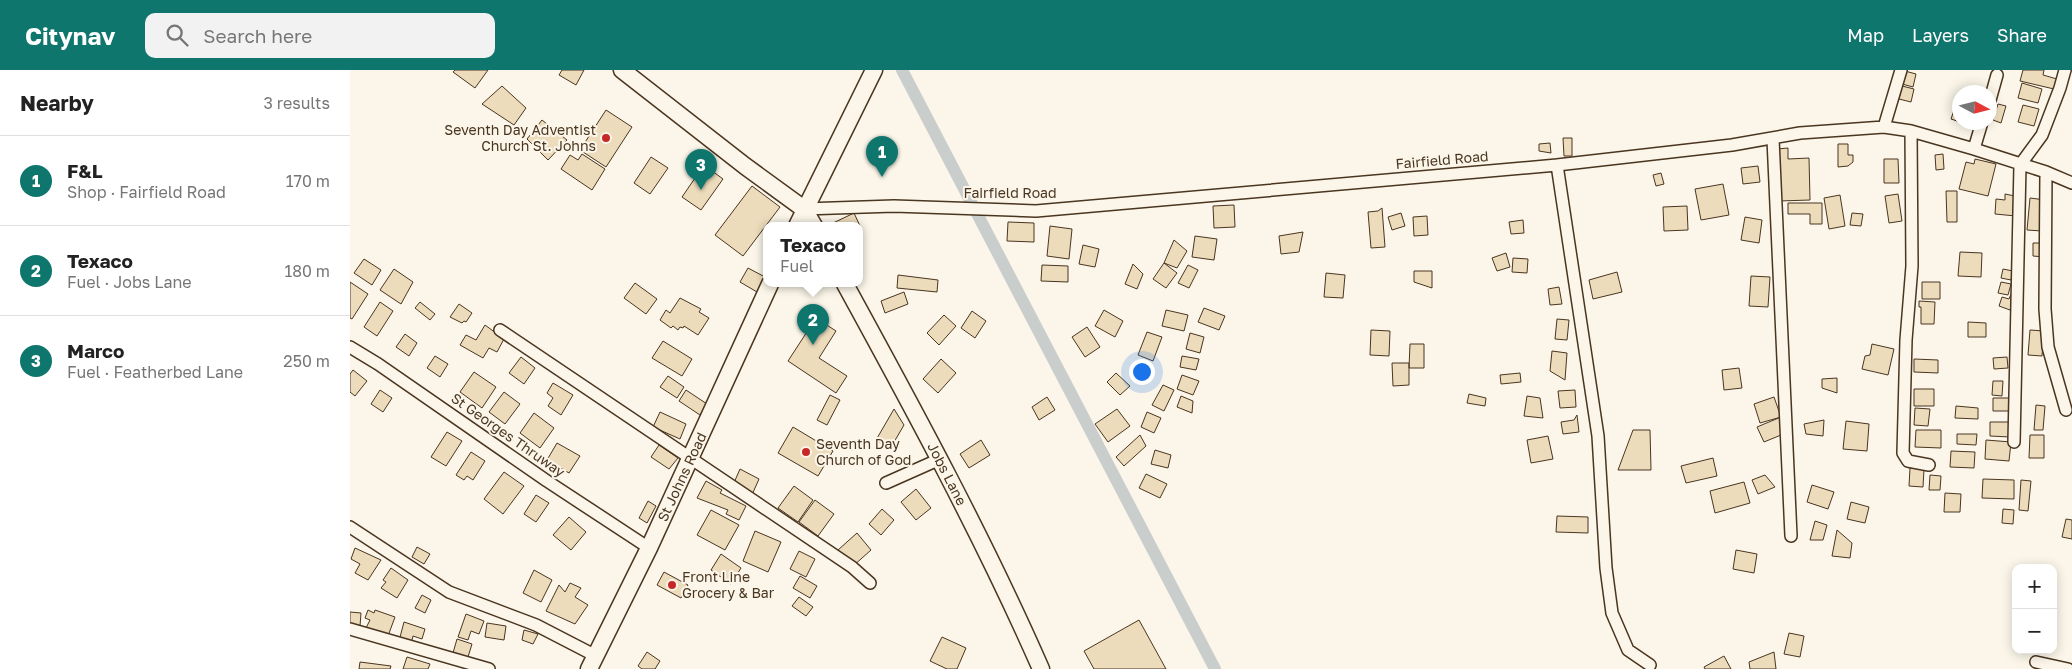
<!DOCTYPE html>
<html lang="en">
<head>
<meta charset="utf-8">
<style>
	body { margin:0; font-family:"Golos Text",sans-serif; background:#f2f2f2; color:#222 }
	.controls { position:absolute; right:15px; bottom:15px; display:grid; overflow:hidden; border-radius:10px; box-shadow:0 2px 12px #0003 }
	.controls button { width:45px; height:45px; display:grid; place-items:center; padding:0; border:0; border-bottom:1px solid #e0e0e0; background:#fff; color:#222; font:25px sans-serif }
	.compass { position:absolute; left:1602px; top:15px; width:45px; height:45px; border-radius:50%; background:#fff; box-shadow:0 2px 12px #0003; rotate:97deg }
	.you { position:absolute; left:791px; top:301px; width:18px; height:18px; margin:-12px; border:4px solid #fff; border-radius:50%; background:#1a73e8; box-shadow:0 0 0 8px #1a73e833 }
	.badge { display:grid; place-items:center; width:32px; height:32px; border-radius:50%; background:#0f766e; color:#fff; font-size:16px; font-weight:700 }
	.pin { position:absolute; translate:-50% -41px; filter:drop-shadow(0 1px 2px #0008) }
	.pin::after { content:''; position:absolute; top:26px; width:18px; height:15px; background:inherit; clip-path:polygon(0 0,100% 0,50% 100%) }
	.popup { position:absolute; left:413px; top:152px; width:100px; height:65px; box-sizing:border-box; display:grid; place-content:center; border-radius:10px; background:#fff; filter:drop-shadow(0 1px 4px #0005); font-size:16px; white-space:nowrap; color:#767676 }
	.popup b { font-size:19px; color:#222 }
	.popup::after { content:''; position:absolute; left:50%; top:100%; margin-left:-10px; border:10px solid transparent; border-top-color:#fff }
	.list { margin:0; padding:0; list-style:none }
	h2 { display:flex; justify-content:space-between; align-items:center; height:65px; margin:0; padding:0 20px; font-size:21px }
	h2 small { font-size:16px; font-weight:400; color:#767676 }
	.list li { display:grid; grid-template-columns:32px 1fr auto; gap:15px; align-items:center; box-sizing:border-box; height:90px; padding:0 20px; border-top:1px solid #e0e0e0 }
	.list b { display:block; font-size:19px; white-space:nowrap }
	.list p { margin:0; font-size:16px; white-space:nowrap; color:#767676 }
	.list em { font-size:16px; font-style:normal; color:#767676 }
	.icon { flex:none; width:28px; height:28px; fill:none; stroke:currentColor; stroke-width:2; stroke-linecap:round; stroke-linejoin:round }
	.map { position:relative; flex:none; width:1722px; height:599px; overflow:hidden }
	header { display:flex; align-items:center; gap:30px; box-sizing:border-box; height:70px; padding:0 25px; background:#0f766e; color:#fff }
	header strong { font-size:24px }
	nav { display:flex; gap:28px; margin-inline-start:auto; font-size:18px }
	.search { width:350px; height:45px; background:#f2f2f2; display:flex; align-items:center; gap:12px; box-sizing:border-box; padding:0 18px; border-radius:10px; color:#767676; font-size:19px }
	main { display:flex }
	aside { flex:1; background:#fff }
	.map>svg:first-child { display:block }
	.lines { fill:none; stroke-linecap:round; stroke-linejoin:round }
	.canal { stroke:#c9cecd; stroke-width:12 }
	.building { fill:#ecdcbc; stroke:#4a3520 }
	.street-casing { stroke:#4a3520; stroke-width:14 }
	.secondary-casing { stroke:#4a3520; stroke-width:19 }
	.street { stroke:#fbf6e9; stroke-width:11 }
	.secondary { stroke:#fbf6e9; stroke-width:16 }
	.poi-dot { fill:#c62828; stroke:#fbf6e9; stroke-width:2 }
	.labels { text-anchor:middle; stroke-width:4; stroke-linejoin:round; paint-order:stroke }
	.poi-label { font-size:14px; fill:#4a3520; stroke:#fbf6e9; text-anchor:start }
	.street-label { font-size:14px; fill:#4a3520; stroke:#fbf6e9 }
</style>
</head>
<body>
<header>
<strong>Citynav</strong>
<div class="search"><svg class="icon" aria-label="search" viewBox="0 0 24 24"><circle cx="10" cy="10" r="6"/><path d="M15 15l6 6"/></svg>Search here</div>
<nav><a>Map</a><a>Layers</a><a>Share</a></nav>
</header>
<main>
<aside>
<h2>Nearby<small>3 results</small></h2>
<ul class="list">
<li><span class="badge">1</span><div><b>F&amp;L</b><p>Shop · Fairfield Road</p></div><em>170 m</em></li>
<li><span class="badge">2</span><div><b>Texaco</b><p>Fuel · Jobs Lane</p></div><em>180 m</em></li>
<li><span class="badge">3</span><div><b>Marco</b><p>Fuel · Featherbed Lane</p></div><em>250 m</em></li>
</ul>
</aside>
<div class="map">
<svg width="1722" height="599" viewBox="0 0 1722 599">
	<rect width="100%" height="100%" fill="#fbf6e9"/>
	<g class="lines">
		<!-- canal -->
		<path class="canal" d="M552,0L865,599"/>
	</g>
	<!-- building -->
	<path class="building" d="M105,0H138L125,18L103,2Z
		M212,0H234L226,15L209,5Z
		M1673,0H1694L1693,5L1707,9L1704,19L1670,11Z
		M1555,1L1566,4L1563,17L1552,14Z
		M1672,13L1692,19L1688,33L1668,28Z
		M152,16L176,38L164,55L132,34Z
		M1552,16L1564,19L1561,32L1549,29Z
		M1609,25H1610V52L1601,49Z
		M1648,34L1656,36L1651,53L1643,50Z
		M1673,35L1689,39L1684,56L1668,52Z
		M256,40L282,57L256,97L230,80Z
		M192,50L217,70L198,90L177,69Z
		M1213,68H1222V86H1214Z
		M1200,73L1201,83L1189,81V74Z
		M1488,74H1498V85H1503V92L1498,96L1488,97Z
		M1438,78V89L1459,88L1460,130L1429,131L1427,79Z
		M232,84L255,99L242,120L211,99L220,85L228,90Z
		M1593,84L1594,99L1586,100L1585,85Z
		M301,87L318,98L300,124L284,113Z
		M1534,89H1548L1549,113H1534Z
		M1625,89L1646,94L1638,126L1609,119L1616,92L1624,94Z
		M354,95L373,109L351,140L332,127Z
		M1408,96L1410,112L1393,114L1391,98Z
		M1311,103L1314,114L1306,116L1303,105Z
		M1373,114L1379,145L1351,150L1345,119Z
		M402,116L430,137L393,186L365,165Z
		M1596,121H1607V152H1597Z
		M1548,124L1552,151L1539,153L1535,126Z
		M1655,124L1665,126L1666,146L1645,144L1646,129L1655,130Z
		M1490,125L1495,156L1479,159L1474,128Z
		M1680,128L1695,130L1692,161L1677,160Z
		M1438,133H1472V154H1460V144H1438Z
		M884,135L885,157L864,158L863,136Z
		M1337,136L1338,160L1314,161L1313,137Z
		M1032,138L1035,177L1021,178L1018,142L1028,141Z
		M504,143L510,156H482L481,154Z
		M1051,143L1055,156L1042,160L1038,147Z
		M1502,143L1513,144L1511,156L1500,155Z
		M1077,146L1078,165L1064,166L1063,147Z
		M1395,147L1412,150L1409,173L1391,170Z
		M1173,150L1174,163L1161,164L1159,152Z
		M658,152L684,153V172L657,171Z
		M700,156L722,159L719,189L697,186Z
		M953,162L949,182L931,184L929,166Z
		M845,166L867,169L864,190L842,187Z
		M824,170L837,181L827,198L814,193Z
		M1683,173H1694V187L1683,186Z
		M733,175L749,179L745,197L729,194Z
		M1610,182L1632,183L1631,207L1608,206Z
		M1156,183L1160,197L1147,201L1142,188Z
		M1163,188L1178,189L1177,203L1162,202Z
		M14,189L31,200L22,215L4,203Z
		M814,193L827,203L816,218L803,209Z
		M783,194L793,204L787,219L775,214Z
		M692,195L718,196V212L691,211Z
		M838,195L848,200L839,218L828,213Z
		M398,198L415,207L407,222L390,212Z
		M44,199L63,212L51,234L30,220Z
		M1653,199L1663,201L1661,210L1651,208Z
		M1064,201H1082V218L1064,212Z
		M1267,202L1272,222L1243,229L1239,210Z
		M976,203L995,205L993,228L974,227Z
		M548,205L588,210L587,222L547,218Z
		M1401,206L1420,207L1418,237L1399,236Z
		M0,212L18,224L2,249L0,248Z
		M1572,212H1590V229H1572Z
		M1651,212L1661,214L1658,225L1648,223Z
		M285,213L307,229L296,244L274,228Z
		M1209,217L1212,234L1200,235L1198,219Z
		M554,222L558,234L535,243L531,231Z
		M1661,224L1666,225L1660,240L1649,236L1652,227L1659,229Z
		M330,228L351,239L349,242L359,248L348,265L334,256L333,258L330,257L328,260L323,256L321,258L310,250L316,240L320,243Z
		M1569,231L1585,232L1584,254H1571V237H1569Z
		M30,232L43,241L27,266L14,257Z
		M70,232L85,244L80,250L65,238Z
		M109,234L122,243L116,252L114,251L112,253L100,247Z
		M854,238L875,246L869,260L848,252Z
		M754,240L773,251L765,267L745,256Z
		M816,240L838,245L834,261L812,256Z
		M622,241L636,251L625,268L611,258Z
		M594,245L606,256L589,275L577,263Z
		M466,248L486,261L469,288L497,306L486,323L438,291Z
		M1207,249L1219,250L1217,270L1205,269Z
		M1618,252L1636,253V267H1618Z
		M135,255L154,269L147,282L139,278L133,288L110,275L116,265L126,270Z
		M737,257L750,277L735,287L722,267Z
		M1021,260L1040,261L1039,286L1020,285Z
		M1680,260L1694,261L1692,286L1678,285Z
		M797,262L812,267L803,291L788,285Z
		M840,263L854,267L850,283L836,279Z
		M55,264L67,273L59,286L46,277Z
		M313,271L342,289L332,306L302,288Z
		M1060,274H1074V298H1059Z
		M1522,274L1544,279L1538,305L1512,299L1515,286L1520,285Z
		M1202,281L1217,283L1215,310L1200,301Z
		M85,286L98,294L90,307L77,298Z
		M832,286L849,289L846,300L830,297Z
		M171,287L185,298L174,314L159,303Z
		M1657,287L1658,298L1644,299L1643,288Z
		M591,289L606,303L588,323L573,309Z
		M1564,289L1588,290V303L1564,302Z
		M1042,293H1059V315L1043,316Z
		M1389,298L1392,318L1374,320L1372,300Z
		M3,300L17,311L5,326L0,322V304Z
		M124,302L146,317L132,338L110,322Z
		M766,303L780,316L770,325L757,312Z
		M1170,303L1171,312L1151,314L1150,305Z
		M832,305L849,311L843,325L827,319Z
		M318,306L334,317L327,328L310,317Z
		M1487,308V323L1472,318V309Z
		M1643,311H1653L1652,326L1642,325Z
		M203,313L223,325L211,345L198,336L203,328L197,323Z
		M813,315L824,320L814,341L802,335Z
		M1564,319H1584V336H1564Z
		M30,320L42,328L33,342L21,334Z
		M336,320L357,334L350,345L329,331Z
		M1225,320L1226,337L1210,338L1208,321Z
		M154,322L170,334L155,354L139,342Z
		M1119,324L1136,328L1135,336L1117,333Z
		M480,325L490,330L477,355L467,350Z
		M831,326L843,331L842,343L827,337Z
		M1177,326L1190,328L1193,348L1174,346Z
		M697,327L705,340L689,350L682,337Z
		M1424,327L1431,347L1410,353L1404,334Z
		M1643,328H1661V341H1643Z
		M1686,335L1695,336L1693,360H1684Z
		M1606,336L1628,338V349L1605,348Z
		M1565,338L1580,339L1578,356L1564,355Z
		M544,339L554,355L540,379L526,370Z
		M767,339L780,356L758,372L745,354Z
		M310,342L336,354L330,369L303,357Z
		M797,342L811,348L804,363L791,357Z
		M184,343L204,358L190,378L170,363Z
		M1227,345L1229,362L1213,364L1211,352L1224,350Z
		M1431,347V365L1414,372L1407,357Z
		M1474,350L1473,366L1456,364L1454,354Z
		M1496,351L1519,354L1517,381L1493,379Z
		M1640,352H1660V367L1640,366Z
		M443,357L483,381L468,406L428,383Z
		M1283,360H1300L1301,400H1268Z
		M1566,360H1591V378L1565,377Z
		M97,362L112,371L96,396L81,387Z
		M1607,364H1627L1626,375L1607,374Z
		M790,365L796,376L774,396L766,387Z
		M1680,365H1694V388H1679Z
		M1198,366L1203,389L1181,393L1177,370Z
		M631,370L640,385L619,398L610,384Z
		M1636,370L1661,372L1659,391L1635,389Z
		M207,373L230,386L219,403L197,390Z
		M309,375L328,388L319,399L301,387Z
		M805,380L821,385L818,398L801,394Z
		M1601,381L1625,382L1624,398L1600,397Z
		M121,382L135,391L123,410L117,406L114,410L106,405Z
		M1363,388L1367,406L1336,413L1331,396Z
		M1560,398L1574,399L1573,417L1559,416Z
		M390,399L409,409L401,427L383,415Z
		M154,402L174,416L153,444L134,429Z
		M796,404L817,414L810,428L789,418Z
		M1415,405L1425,417L1408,424L1402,410Z
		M1580,405L1591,406L1590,420H1579Z
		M1633,409L1664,410V429L1632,428Z
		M1671,410L1681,411L1678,441L1669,440Z
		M356,411L372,420L370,423L396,436L389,450L376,444L378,440L347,428Z
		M1394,412L1400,433L1365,443L1360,421Z
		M1462,415L1484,422L1478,439L1457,432Z
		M444,416L463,430L448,452L428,438Z
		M566,419L581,438L566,450L551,432Z
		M1595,423L1611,424L1610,442H1594Z
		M186,425L199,433L186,452L174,444Z
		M465,430L484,444L468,466L449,452Z
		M298,431L306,436L297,453L289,448Z
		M1501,432L1519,437L1515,453L1497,449Z
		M532,439L544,450L531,465L519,454Z
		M1653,439L1664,440L1663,454L1652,453Z
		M361,440L389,455L375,480L347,465Z
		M1207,446L1238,447V463L1206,462Z
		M219,447L236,462L221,480L203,465Z
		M1716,449L1722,450V469L1712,467Z
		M1465,451L1477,455L1473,470H1460Z
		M1487,460L1502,473L1500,488L1482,486Z
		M405,461L431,472L418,502L393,491Z
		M507,463L521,480L502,497L488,480Z
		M67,477L80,484L74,494L62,487Z
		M5,478L31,490L18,510L5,503L10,494L1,489Z
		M1386,480L1407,484L1404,503L1383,499Z
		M449,481L465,489L456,507L440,499Z
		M371,484L391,498L381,514L361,500Z
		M41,498L58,510L47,528L31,518L36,512L33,510Z
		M184,500L202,510L191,532L173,523Z
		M314,502L338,515L331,528L307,515Z
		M450,506L467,516L460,528L443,518Z
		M220,513L231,518L225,527L238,535L225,554L196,541L209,515L215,522Z
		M72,525L81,530L75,543L65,538Z
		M449,527L463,537L456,546L442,536Z
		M18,540L24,543L25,540L45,547L38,566L16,558L20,550L15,548Z
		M0,542L11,543L10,556L0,555Z
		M116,544L134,551L129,564L121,561L118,570L108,567Z
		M789,550L816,599H744L734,581Z
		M54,552L75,559L72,569L63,566L61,574L49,571Z
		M137,553L156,556L154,570L135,567Z
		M174,560L188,564L183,574L172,570Z
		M1439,563L1454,566L1450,587L1434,584Z
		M592,567L616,578L607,599H597L580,591Z
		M107,569L122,574L118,587L103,583Z
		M297,582L310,591L305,599H292L288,596Z
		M1424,582L1426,599H1400L1399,592Z
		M1374,586L1381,599H1355L1354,597Z
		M57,587L80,594L78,599H53Z
		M10,592L41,596L40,599H9Z"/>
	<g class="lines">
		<!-- street casing -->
		<g class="street-casing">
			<path id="street" d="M1640,30L1647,5
				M1534,57L1551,0
				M1561,61L1562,196L1556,270L1553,383L1558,391L1579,395
				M1423,69L1441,466
				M1624,79L1632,52
				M1207,95L1248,366L1256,498L1262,543L1278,580L1300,595
				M1696,102L1695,239L1698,277L1716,340
				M454,139L544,136L686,141L1207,95L1382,75L1450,63L1534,57L1561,61L1624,79L1696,102L1722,113
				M150,260L502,497L520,513
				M0,277L28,294L197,411L299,478
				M1664,372L1670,95L1692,65L1710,18L1715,0
				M536,413L590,389
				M0,457L99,522L186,555L246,586
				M0,559L139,599
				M1686,592L1718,599"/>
		</g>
		<!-- secondary casing -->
		<g class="secondary-casing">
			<path id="secondary" d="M272,0L395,96L454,139L464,156
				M447,156L524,0
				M495,214C564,340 633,467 691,599
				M239,599L299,478L420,214"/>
		</g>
		<!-- street -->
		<use href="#street" class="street"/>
		<!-- secondary -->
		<use href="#secondary" class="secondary"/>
	</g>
	<!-- markers -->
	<g class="poi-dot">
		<circle cx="256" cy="68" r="5"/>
		<circle cx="456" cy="382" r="5"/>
		<circle cx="322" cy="515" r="5"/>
	</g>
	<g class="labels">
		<!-- poi labels -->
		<g class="poi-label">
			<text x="246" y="65" text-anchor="end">Seventh Day Adventist<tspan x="246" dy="16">Church St. Johns</tspan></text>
			<text x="466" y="379">Seventh Day<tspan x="466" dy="16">Church of God</tspan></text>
			<text x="332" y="512">Front Line<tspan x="332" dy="16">Grocery &amp; Bar</tspan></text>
		</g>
		<!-- street labels -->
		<g class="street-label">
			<text transform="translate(1092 90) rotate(-5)" y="5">Fairfield Road</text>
			<text x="660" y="128">Fairfield Road</text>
			<text transform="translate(158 365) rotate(35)" y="5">St Georges Thruway</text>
			<text transform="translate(597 404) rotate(63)" y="5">Jobs Lane</text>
			<text transform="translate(332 407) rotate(-65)" y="5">St Johns Road</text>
		</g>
	</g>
</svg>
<div class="controls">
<button>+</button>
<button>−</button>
</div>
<svg class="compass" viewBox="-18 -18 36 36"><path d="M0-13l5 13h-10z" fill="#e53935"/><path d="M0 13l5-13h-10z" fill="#767676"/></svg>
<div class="you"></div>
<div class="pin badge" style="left:532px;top:107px">1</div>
<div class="pin badge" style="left:463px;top:275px">2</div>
<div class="popup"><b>Texaco</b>Fuel</div>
<div class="pin badge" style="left:351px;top:120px">3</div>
</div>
</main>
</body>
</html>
